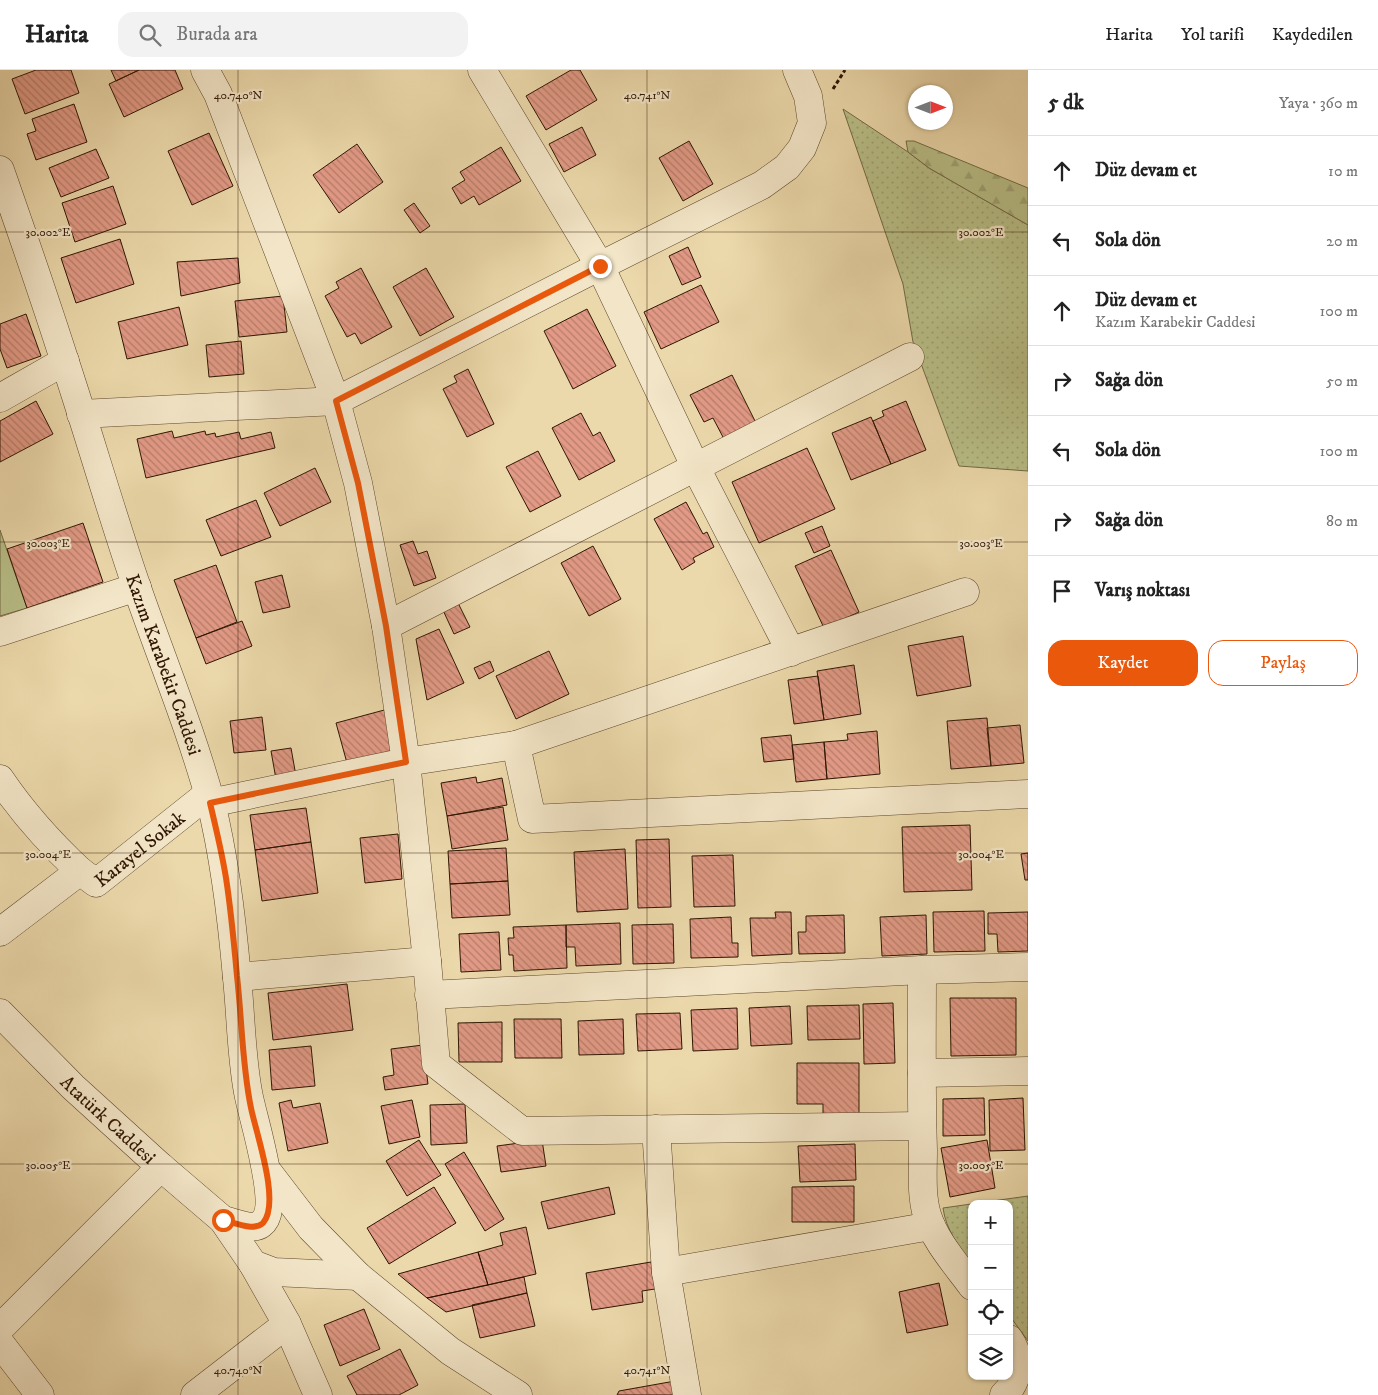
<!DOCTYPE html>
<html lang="tr">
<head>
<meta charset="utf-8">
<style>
	body { margin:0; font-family:"IM FELL DW Pica",serif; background:#f2f2f2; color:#222 }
	.controls { position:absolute; right:15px; bottom:15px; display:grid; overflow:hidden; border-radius:10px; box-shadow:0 1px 4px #0004 }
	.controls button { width:45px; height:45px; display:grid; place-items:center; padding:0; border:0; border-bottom:1px solid #e0e0e0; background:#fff; color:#222; font:25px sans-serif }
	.compass { position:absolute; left:908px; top:15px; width:45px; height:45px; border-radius:50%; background:#fff; box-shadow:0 1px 4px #0004; rotate:90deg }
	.stop { position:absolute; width:15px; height:15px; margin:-11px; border:4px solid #ea580c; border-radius:50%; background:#fff }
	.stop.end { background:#ea580c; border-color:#fff; box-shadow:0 1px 5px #0008 }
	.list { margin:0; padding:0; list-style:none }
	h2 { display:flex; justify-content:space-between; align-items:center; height:65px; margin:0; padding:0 20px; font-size:21px }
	h2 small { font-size:16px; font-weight:400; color:#767676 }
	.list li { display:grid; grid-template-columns:32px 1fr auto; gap:15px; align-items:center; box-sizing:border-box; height:70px; padding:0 20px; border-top:1px solid #e0e0e0 }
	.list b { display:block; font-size:19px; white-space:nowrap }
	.list p { margin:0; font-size:16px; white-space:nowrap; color:#767676 }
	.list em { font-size:16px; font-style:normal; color:#767676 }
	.actions { display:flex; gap:10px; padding:15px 20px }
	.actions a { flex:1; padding:11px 0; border:1px solid #ea580c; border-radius:15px; text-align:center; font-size:18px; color:#ea580c }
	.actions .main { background:#ea580c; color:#fff }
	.icon { flex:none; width:28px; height:28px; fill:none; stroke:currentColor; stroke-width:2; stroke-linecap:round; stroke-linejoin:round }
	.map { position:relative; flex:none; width:1028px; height:1325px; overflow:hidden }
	header { display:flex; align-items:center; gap:30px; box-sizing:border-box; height:70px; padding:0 25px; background:#fff; border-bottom:1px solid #e0e0e0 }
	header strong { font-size:24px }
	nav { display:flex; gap:28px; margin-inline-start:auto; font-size:18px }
	.search { width:350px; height:45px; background:#f2f2f2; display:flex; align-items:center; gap:12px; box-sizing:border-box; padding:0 18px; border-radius:15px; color:#767676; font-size:19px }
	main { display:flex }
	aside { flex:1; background:#fff }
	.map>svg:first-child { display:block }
	.grass { fill:url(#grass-dots); stroke:#746a45 }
	.forest { fill:url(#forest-firs); stroke:#746a45 }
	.park { fill:#b9bf88; stroke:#746a45 }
	.building { fill:url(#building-back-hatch); stroke:#2f1502 }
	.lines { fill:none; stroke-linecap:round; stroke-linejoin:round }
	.minor-casing { stroke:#5e462c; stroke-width:29 }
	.path { stroke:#2f1502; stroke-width:3; stroke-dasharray:4 2.5; stroke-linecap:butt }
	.minor { stroke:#f3e6c8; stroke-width:28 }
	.route { stroke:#ea580c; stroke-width:6 }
	.ticks { fill:none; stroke:#2f1502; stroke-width:1; stroke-opacity:0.45 }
	.labels { text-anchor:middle; stroke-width:4.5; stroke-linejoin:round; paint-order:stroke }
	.street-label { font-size:19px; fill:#2f1502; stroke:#f3e6c8 }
	.ticks-label { font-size:12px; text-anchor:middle; fill:#2f1502; stroke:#f3e6c8; stroke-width:4.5; stroke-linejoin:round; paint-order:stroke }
</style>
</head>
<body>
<header>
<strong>Harita</strong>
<div class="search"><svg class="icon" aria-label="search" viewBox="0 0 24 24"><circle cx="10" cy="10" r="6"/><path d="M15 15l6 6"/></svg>Burada ara</div>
<nav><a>Harita</a><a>Yol tarifi</a><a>Kaydedilen</a></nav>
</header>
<main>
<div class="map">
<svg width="1028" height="1325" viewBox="0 0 1028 1325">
	<defs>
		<pattern id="grass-dots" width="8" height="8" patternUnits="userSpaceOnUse" patternTransform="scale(1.25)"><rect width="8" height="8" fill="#b9bf88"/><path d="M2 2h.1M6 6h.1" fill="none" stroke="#9fa374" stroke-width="1.8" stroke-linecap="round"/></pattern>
		<pattern id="forest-firs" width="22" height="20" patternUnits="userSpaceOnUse" patternTransform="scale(1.25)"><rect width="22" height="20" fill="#b9bf88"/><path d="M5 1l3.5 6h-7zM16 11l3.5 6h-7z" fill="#9fa374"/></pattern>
		<pattern id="building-back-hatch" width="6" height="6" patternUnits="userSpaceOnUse" patternTransform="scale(1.25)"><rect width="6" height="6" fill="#e29a86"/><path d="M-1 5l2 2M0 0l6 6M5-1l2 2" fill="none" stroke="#b87c6b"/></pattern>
	</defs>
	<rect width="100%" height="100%" fill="#ecd9ab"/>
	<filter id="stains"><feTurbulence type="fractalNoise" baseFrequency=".004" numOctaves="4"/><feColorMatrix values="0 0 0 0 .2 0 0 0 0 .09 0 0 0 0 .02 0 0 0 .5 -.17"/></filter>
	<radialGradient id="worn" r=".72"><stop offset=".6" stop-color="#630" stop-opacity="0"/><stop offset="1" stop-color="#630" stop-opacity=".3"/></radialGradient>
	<!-- grass -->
	<path class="grass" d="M843,39L908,82L929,98L1028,155V401L959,396L913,272L903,214Z
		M1028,1126V1271L1009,1245V1134H972V1194C959,1177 946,1160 943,1138Z"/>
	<!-- forest -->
	<path class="forest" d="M906,71H914L1028,118V155L929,98L908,82Z"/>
	<!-- park -->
	<path class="park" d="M0,460L27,538L0,546Z"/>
	<!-- building -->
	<path class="building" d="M36,0H71L79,23L25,44L12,9Z
		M111,0H139L116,11Z
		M139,0H175L183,19L124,47L109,14Z
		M571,0H580L597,30L546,60L526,26Z
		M74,34L87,72L36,90L27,64L36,61L32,49Z
		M582,57L596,85L564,102L549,74Z
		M209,63L233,116L192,135L168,81Z
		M689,71L713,114L683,131L659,88Z
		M357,74L383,112L339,143L313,105Z
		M501,77L521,111L479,135L474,126L461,134L452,118L465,110L460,102Z
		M96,79L109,108L61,127L49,98Z
		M113,116L126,154L75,172L62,133Z
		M414,133L430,156L420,163L404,140Z
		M120,169L134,214L76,233L61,188Z
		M688,177L701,207L682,215L669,186Z
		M238,188L240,213L181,226L177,192Z
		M361,198L392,257L361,274L355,263L347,267L325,226L339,218L336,212Z
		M426,198L454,247L420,266L393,217Z
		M701,215L719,252L661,279L644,242Z
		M283,226L287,262L239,267L235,231Z
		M179,237L188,275L127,289L118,252Z
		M587,239L616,296L573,319L544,261Z
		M26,244L41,286L7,298L0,279V254Z
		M241,271L244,304L209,307L206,275Z
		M468,299L494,354L467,367L443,319L457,312L454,306Z
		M732,305L756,353L724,369L713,348L704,352L690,325Z
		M36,331L53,364L0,392V351Z
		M906,331L926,380L891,394L873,351L884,346L882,341Z
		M581,343L593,366L600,362L615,391L579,410L552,358Z
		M871,347L891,394L851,410L832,363Z
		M172,361L174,368L205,361L206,365L215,363L216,367L239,362L241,369L271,362L275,378L146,408L137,369Z
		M807,378L835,439L759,473L732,412Z
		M538,381L561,426L530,442L506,397Z
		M315,398L331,432L280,456L264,423Z
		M256,430L271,467L221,486L206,450Z
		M686,432L703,464L707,462L714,477L693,488L695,492L682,500L654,449Z
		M83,453L103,512L27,538L7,479Z
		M822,456L830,476L814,483L805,463Z
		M413,471L418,484L427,481L436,508L414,516L400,475Z
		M593,476L621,529L589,546L561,493Z
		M831,480L859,542L824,558L795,496Z
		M216,495L237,552L196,568L174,510Z
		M282,505L290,537L263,543L255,512Z
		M457,531L470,557L454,564L442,538Z
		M242,551L252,576L206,594L196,568Z
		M439,559L464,613L427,630L416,569Z
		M963,566L971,616L917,626L908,576Z
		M549,581L569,624L516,649L496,606Z
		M490,591L494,601L479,609L474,598Z
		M854,595L861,644L824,650L817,601Z
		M818,606L824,650L794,654L788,610Z
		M388,639L398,679L347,693L336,653Z
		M262,647L266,680L234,683L230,651Z
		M987,648L991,696L951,699L947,651Z
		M1020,655L1024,693L991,696L987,658Z
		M877,661L880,704L827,709L824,672L848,670L847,664Z
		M791,665L794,689L764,692L761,668Z
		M824,672L827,709L796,712L792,675Z
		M291,678L296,706L276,709L271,681Z
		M476,707L477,713L502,708L507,735L447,746L441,713Z
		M503,737L508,770L452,779L447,746Z
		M306,738L311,772L255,780L250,745Z
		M970,755L972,820L904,822L902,757Z
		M398,764L402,809L365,813L360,768Z
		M669,769L671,837L638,838L636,770Z
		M311,772L318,823L262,831L255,780Z
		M506,778L508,811L450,814L448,781Z
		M625,779L628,839L577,842L574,782Z
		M1028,783V810H1025L1021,784Z
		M733,785L735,836L694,837L692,786Z
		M508,811L510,845L452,848L450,814Z
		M984,841L985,881L934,882L933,842Z
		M775,842H791L792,884L752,886L750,848H776Z
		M1028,842V881L998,882L997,864H988V843Z
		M844,845L845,883L799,884L798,862H806V846Z
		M926,845L927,884L882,886L880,847Z
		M731,847L732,873H738V887L691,888L690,849Z
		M620,853L621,894L576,896L575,877H566V855Z
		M673,854L674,893L633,894L632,855Z
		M566,855L567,898L514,901L513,885H509L508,868H514L513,857Z
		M499,862L501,900L461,902L459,864Z
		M347,914L353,960L273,970L268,923Z
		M950,928H1016V985L951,986Z
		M893,933L895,993L864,994L863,934Z
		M859,935L860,969L808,970L807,936Z
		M790,936L792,974L751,976L749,938Z
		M737,938L738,979L693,981L691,940Z
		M680,943L682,979L638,981L636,944Z
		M514,949H561L562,988H515Z
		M623,949L624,984L579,985L578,951Z
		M502,952V992H459L458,953Z
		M423,975L428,1014L385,1020L383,1007L394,1005L391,979Z
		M311,976L315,1016L272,1020L269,980Z
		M797,993H859V1044H823V1034H797Z
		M984,1028L985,1065L943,1066V1029Z
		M1023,1028L1025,1080L990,1081L989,1030Z
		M291,1030L293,1038L320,1033L328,1073L288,1081L279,1033Z
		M412,1030L420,1067L389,1074L381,1036Z
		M465,1034L467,1073L431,1075L430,1035Z
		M419,1070L441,1105L407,1126L386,1091Z
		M542,1070L546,1096L501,1102L497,1076Z
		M987,1070L995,1118L950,1127L941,1078Z
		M855,1074L856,1110L800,1112L798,1076Z
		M464,1082L504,1149L485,1161L445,1094Z
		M854,1116V1152H792V1117Z
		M434,1117L456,1153L389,1194L367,1158Z
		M609,1117L615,1144L548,1159L541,1132Z
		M526,1157L536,1204L488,1215L478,1182L503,1175L500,1163Z
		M478,1182L488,1215L427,1228L398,1204Z
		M651,1192L655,1219L642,1221L643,1232L592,1240L586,1203Z
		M524,1207L527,1223L446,1242L427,1228Z
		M939,1213L948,1255L907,1263L899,1222Z
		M527,1223L535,1256L480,1268L472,1235Z
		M364,1239L380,1279L340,1296L324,1255Z
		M400,1279L418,1315L399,1325H357L347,1306Z
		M675,1311L678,1325H617L619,1321Z"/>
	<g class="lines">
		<!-- minor casing -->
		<g class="minor-casing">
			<g id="minor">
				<path d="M205,0L218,24L336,331L358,413L386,556L406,692L427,891L436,994L522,1061L922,1056"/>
				<path d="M482,0L600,196L695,396L791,582"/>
				<path id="s1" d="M0,100C22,163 44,226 64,289C89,365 111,442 137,518C162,590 191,660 211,733C225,790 232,850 237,908C241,946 241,984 248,1022C252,1047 283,1138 261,1154C252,1161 233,1152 223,1150"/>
				<path d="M0,328L65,291"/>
				<path d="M81,344L336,331L600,196L762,115L787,97L802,78L812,53L808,26L797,0"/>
				<path d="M386,556L910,287"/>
				<path d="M0,562L137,517"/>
				<path d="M516,675L532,749L1028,724"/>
				<path d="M0,709C23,743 50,773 80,801"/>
				<path d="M210,733L406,692L516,675L965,522"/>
				<path id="s2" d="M0,862L80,801L96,813L208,724"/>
				<path d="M922,900C922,960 921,1020 923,1080C923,1101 921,1125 927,1145C935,1171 956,1194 972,1216"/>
				<path d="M237,907L427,891"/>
				<path d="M429,925L922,900L1028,897"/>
				<path id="s3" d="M0,943L73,1017L161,1097L223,1150L253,1194L287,1254L318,1325"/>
				<path d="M922,1003L1028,1001"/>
				<path d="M656,1059L666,1202L687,1325"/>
				<path d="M268,1102L311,1158L358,1206L450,1281L518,1325"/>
				<path d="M253,1194L274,1202L358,1206"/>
				<path d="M666,1202L931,1156"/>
				<path d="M0,1258L161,1097"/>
				<path d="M0,1273L40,1325"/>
				<path d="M195,1325L287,1254"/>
				<path d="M1004,1325C1020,1310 1021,1286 1009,1269"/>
			</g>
		</g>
		<!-- path -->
		<path class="path" d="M833,19L845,0"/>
		<!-- minor -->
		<use href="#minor" class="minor"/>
	</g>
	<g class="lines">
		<!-- route -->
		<path class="route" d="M223,1150C233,1152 254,1162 263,1153C281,1133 256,1063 251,1038C242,995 242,950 237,906C234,873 231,840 226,808C222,783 216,758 210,733L406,692L386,556L358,413L336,331L600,196"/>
	</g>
	<!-- ticks -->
	<path class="ticks" d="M238,0V1325M647,0V1325M0,162H1028M0,472H1028M0,783H1028M0,1094H1028"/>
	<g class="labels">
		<!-- street labels -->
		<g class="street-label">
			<text dy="7" stroke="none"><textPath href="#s1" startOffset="521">Kazım Karabekir Caddesi</textPath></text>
			<text dy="7" stroke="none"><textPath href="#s2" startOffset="176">Karayel Sokak</textPath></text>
			<text dy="7" stroke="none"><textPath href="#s3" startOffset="152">Atatürk Caddesi</textPath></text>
		</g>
	</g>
	<g class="ticks-label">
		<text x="238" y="29">40.740°N</text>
		<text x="647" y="29">40.741°N</text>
		<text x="981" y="166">30.002°E</text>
		<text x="48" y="166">30.002°E</text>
		<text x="981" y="477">30.003°E</text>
		<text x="48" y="477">30.003°E</text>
		<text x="48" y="788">30.004°E</text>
		<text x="981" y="788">30.004°E</text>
		<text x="48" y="1099">30.005°E</text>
		<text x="981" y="1099">30.005°E</text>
		<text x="238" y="1304">40.740°N</text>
		<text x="647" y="1304">40.741°N</text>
	</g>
	<rect width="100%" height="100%" filter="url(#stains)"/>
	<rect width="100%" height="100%" fill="url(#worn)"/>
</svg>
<div class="controls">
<button>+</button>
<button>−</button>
<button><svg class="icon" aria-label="locate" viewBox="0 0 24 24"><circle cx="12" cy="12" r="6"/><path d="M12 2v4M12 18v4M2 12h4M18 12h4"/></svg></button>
<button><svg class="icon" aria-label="layers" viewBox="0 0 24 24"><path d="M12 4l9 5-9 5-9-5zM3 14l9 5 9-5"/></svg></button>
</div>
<svg class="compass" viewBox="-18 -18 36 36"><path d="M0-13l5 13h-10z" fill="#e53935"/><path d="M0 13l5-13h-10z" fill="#767676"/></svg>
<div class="stop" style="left:223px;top:1150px"></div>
<div class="stop end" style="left:600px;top:196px"></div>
</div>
<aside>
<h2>5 dk<small>Yaya · 360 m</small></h2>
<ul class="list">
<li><svg class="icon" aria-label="ahead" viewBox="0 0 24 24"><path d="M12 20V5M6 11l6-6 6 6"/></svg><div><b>Düz devam et</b></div><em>10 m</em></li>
<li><svg class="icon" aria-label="left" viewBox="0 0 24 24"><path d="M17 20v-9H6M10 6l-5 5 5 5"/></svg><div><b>Sola dön</b></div><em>20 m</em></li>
<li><svg class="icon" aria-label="ahead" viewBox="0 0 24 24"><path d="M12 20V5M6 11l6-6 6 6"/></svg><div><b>Düz devam et</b><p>Kazım Karabekir Caddesi</p></div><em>100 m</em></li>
<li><svg class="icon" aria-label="right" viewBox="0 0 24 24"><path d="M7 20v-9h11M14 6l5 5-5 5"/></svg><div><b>Sağa dön</b></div><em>50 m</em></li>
<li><svg class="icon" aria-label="left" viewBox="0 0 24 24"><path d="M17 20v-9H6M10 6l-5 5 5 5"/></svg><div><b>Sola dön</b></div><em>100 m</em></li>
<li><svg class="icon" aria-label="right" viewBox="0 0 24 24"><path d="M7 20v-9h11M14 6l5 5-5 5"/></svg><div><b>Sağa dön</b></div><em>80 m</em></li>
<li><svg class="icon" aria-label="arrive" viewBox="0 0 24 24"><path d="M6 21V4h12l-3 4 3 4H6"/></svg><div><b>Varış noktası</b></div></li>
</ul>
<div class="actions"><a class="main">Kaydet</a><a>Paylaş</a></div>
</aside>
</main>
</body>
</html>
